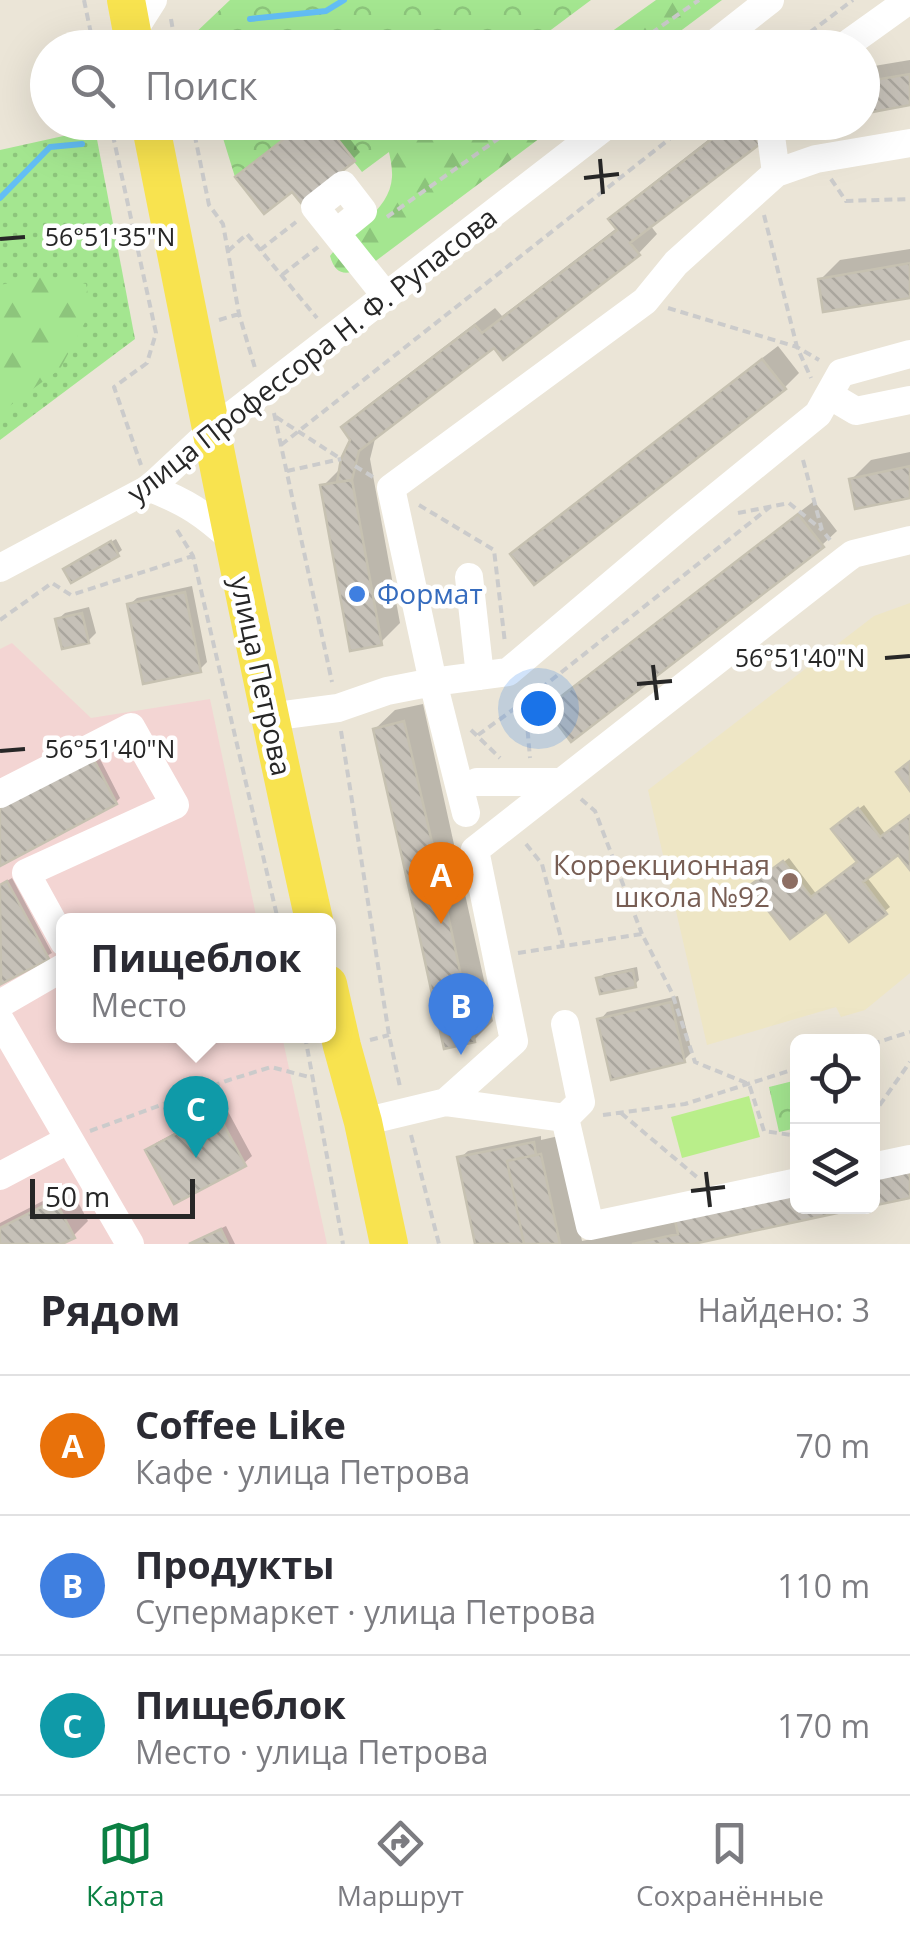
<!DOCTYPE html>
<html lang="ru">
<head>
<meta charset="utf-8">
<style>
	body { margin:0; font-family:"Open Sans",sans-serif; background:#f7f7f7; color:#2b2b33 }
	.controls { position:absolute; right:30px; bottom:30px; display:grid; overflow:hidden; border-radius:15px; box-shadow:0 10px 40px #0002 }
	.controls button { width:90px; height:90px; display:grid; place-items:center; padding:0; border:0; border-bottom:2px solid #e1e1e2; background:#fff; color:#2b2b33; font:50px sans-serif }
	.scale { position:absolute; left:30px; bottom:25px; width:165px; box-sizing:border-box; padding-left:10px; border:5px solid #272727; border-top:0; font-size:28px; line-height:35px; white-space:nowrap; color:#272727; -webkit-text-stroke:8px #fff; paint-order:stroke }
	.you { position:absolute; left:538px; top:708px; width:35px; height:35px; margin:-25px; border:8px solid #fff; border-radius:50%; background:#1a73e8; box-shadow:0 0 0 15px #1a73e833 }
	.badge { display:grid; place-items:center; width:65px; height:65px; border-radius:50%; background:#0b8043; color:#fff; font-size:32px; font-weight:700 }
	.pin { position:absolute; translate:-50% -82px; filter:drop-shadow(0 2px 5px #0008) }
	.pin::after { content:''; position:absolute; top:52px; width:35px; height:30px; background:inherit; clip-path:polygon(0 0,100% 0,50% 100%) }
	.popup { position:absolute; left:56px; top:913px; width:280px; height:130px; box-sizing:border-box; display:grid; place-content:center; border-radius:15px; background:#fff; filter:drop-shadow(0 2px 8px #0005); font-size:32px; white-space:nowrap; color:#7c7c81 }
	.popup b { font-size:38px; color:#2b2b33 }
	.popup::after { content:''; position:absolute; left:50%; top:100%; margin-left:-20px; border:20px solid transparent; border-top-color:#fff }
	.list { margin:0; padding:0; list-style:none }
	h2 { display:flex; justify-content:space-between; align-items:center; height:130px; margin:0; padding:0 40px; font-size:42px }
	h2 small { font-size:32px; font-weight:400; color:#7c7c81 }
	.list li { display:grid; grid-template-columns:65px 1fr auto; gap:30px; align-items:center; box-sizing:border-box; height:140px; padding:0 40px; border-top:2px solid #e1e1e2 }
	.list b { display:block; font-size:38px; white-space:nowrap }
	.list p { margin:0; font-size:32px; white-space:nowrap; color:#7c7c81 }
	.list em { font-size:32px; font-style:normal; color:#7c7c81 }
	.icon { flex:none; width:55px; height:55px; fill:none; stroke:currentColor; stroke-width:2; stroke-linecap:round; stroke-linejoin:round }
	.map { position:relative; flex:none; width:910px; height:1244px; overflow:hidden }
	.search { position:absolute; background:#fff; box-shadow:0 10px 40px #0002; left:30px; right:30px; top:30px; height:110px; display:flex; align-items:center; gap:25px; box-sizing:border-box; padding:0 35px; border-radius:55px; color:#7c7c81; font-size:38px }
	.sheet { height:550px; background:#fff }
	nav { display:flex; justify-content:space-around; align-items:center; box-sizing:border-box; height:140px; border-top:2px solid #e1e1e2; background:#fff; font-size:28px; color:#7c7c81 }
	nav a { display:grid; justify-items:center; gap:5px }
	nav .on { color:#0b8043 }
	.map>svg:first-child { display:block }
	.education { fill:#eee6c5 }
	.medical { fill:#f3d5d3 }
	.grass { fill:url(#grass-dots) }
	.forest { fill:url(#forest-firs) }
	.park { fill:url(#park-crowns) }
	.pitch { fill:#b9ee8a }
	.shadow { fill:#0003 }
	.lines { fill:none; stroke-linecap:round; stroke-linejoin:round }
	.stream { stroke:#63bef5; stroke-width:6 }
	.building { fill:url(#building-back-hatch); stroke:#c6c1b1; stroke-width:2.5 }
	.path { stroke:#cbcbcb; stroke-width:4; stroke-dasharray:8 5; stroke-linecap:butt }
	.minor { stroke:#fff; stroke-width:28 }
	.major { stroke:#f8e34f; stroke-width:38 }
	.ticks { fill:none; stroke:#272727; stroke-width:4 }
	.shop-dot { fill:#3f7fe0; stroke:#fff; stroke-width:4 }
	.education-dot { fill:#8d6e63; stroke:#fff; stroke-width:4 }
	.labels { text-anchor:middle; stroke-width:9; stroke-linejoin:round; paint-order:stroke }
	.street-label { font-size:28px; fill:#272727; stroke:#fff }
	.shop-label { font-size:28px; fill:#366cbe; stroke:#fff; text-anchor:start }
	.education-label { font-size:28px; fill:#785e54; stroke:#fff; text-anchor:end }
	.ticks-label { font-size:25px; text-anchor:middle; fill:#272727; stroke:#fff; stroke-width:9; stroke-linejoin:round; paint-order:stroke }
</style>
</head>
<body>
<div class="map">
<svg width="910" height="1244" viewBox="0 0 910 1244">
	<defs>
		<pattern id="grass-dots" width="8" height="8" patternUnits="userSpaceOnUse" patternTransform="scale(2.5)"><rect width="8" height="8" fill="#a4e690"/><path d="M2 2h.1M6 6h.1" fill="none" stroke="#8dc57c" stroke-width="1.8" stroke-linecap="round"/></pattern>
		<pattern id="forest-firs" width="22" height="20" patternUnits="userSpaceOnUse" patternTransform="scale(2.5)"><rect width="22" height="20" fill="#a4e690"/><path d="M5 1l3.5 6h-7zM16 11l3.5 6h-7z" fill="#8dc57c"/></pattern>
		<pattern id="park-crowns" width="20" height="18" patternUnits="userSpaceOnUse" patternTransform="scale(2.5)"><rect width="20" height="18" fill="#a4e690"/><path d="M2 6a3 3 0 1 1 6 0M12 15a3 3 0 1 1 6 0" fill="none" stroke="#8dc57c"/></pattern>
		<pattern id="building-back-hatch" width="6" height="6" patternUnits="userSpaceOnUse" patternTransform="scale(2.5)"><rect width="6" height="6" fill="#c6c1b8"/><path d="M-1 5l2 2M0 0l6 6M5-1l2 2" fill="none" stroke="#aaa69e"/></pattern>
	</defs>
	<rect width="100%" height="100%" fill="#ebe5d7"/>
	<!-- education -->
	<path class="education" d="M910,603V973L865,1010L841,1017L836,1007L707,1045L648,790L874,616Z"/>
	<!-- medical -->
	<path class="medical" d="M12,643L91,718L210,699L257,920H64V1036H282L327,1244H0V649Z"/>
	<!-- grass -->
	<path class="grass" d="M95,129L135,339L0,440V150Z"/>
	<!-- forest -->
	<path class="forest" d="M656,0H722L659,47H590Z
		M381,123H560L373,263C354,272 337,282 330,256C349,230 390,212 392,177C393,160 385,139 381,123Z
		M38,277L64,279L86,284L91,311L60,369L0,413V285Z"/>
	<!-- park -->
	<path class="park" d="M230,0H591L528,47H193L190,38Z
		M218,122L306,123L235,177Z
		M324,123H428L362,172Z
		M797,1080V1128L779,1132L769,1087Z"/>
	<!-- pitch -->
	<path class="pitch" d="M749,1096L760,1137L682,1158L671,1117Z"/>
	<!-- shadow -->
	<path class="shadow" d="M910,60V103L862,112V68Z
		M307,122H337L360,152L353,159Z
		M731,122H802L781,126L650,225L657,234L638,254L495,344L376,435L370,459L400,623L380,643L323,486L342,467L353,439L345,428L364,408L495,308L502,316L618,227L612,219L631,200Z
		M910,249V295L820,280L840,260Z
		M778,346L799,373L785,387L513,555L527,540Z
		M910,452V495L852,479L871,460Z
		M814,501L837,531L822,545L549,709L563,694Z
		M116,539L122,550L117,554L71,565Z
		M192,586L207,662L200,669L129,605L137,598Z
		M89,607L96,633L88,641L57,620L65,613Z
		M423,704L493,1021L474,1040L375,729L395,710Z
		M98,755L120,798L116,802L0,863Z
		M864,805L886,835L910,817V866L899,852L866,876L890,907L850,939L827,909L757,882L789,858L817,895L860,862L839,824Z
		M12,878L52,953L2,981L0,885Z
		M637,967L639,980L635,984L599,979L604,974Z
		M678,996L692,1052L684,1060L600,1020L607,1012Z
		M225,1106L252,1156L244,1163L148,1151L156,1143Z
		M541,1136V1140L559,1136L582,1241L678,1221L703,1239L698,1244H478L460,1158L468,1151Z
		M70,1187L88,1221L73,1236L57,1244H0V1223Z
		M226,1226L235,1244H193L197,1240Z"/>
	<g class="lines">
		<!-- stream -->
		<path class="stream" d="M250,19L326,11L344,0
			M0,198L50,147L82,144"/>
	</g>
	<!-- building -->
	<path class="building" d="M910,74V105L862,114V82Z
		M306,122H324L355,161L301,203L292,192L264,214L235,177Z
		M734,122H744L760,144L630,243L640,255L503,360L494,348L359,451L352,480L337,482L341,459L350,440L341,427L475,325L482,333L617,230L608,219Z
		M762,122H816L782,129L760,144L752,133Z
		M910,263V298L823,312L818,279Z
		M762,359L786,389L534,585L510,554Z
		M910,466V498L855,509L849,479Z
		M352,480L382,645L350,651L320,485Z
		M798,514L824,547L571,742L546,708Z
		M111,541L119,556L71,583L63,569Z
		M185,592L201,672L143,684L127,604Z
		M82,613L89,643L62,649L55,619Z
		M404,721L440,877L408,884L373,729Z
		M93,758L117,804L0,866V807Z
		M910,761V791L896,772Z
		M858,808L880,837L910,815V870L898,855L863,882L887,914L849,942L826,912L790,939L749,886L783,861L811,897L857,862L831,829Z
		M440,877L475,1042L444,1049L408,884Z
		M7,881L49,959L1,984L0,885Z
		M633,970L636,987L600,994L596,978Z
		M671,1002L685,1062L611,1080L597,1019Z
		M217,1112L246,1166L174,1204L145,1150Z
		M534,1142L536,1155L507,1161L524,1244H475L457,1157Z
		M541,1154L560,1244H524L507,1161Z
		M910,1166V1198L872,1206V1174Z
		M798,1189V1206H870L693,1244H632L678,1234L674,1216Z
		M55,1200L75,1238L62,1244H0V1228Z
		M221,1229L228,1244H189Z"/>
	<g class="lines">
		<!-- path -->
		<path class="path" d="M84,0L94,48
			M171,19L176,48
			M630,48L699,0
			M789,48L853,0
			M110,122L156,333L147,363L114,387L141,465
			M192,122L209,205L223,224L239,314L255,368
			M831,179L846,201L910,199
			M764,215L797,347L811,378
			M387,217L522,122
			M260,250L296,222
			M228,251L247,234L317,318
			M282,275L318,247
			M668,308L797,347L819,360
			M219,320L239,314
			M274,413L332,682
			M276,417L341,459
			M281,445L691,122
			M803,460L822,530L830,540
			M355,466L373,477
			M287,471L341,459
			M419,505L494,550L505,643
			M738,513L789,503L822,530
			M177,530L193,556L278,920
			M0,620L52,583L71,595L193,556
			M520,693L525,701L530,758
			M471,730L500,758
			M341,731L389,1035L400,1087
			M478,735L525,701L770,507
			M581,799L595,811L642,934
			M526,844L542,864L563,946
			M518,953L642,934L672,993L695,1062L749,1084L764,1131L798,1136
			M305,1036L343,1244
			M370,1040L389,1035
			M872,1044L910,1032
			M621,1113L698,1178
			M603,1115L685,1104L798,1068
			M872,1116L910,1062
			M90,1131L229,1080L271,1067L313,1078
			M411,1135L439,1244"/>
		<!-- minor -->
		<path class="minor" d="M132,33L153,0
			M709,48L770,0
			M842,48L909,0
			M776,173L816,159L910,143
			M336,233L363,211L343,185L315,207L386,296
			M829,395L856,411L910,400
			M150,488C187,502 204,514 233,540
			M0,568L150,488L210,432L611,122
			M469,577L480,676
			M269,717L338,708L387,691L433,682L391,488L645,301L676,263L776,173L771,136
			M477,782H562
			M0,794L131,727L175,805L26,873L64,942
			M466,813L433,682L508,672L683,524L818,414L841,373L910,354
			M0,1004L64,967
			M0,1020L130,1244
			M565,1024L581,1102L565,1118
			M446,1102L514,1041L475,850L845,560L853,554L910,540
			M363,1122L446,1102L565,1118L590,1226L798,1182
			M872,1167L910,1159
			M0,1176L68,1140"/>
		<!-- major -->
		<path class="major" d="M126,0L135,48
			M150,122C203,389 255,655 314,920
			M328,984L342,1046L363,1122L389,1244"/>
	</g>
	<!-- ticks -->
	<path class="ticks" d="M600,159L603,194M584,178L619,174M0,239L25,237M885,658L910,656M653,665L657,700M637,684L672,681M0,751L25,749M706,1172L710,1207M691,1191L725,1187"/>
	<!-- markers -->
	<circle class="shop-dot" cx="357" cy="594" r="10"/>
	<circle class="education-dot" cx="790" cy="881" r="10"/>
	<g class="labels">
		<!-- street labels -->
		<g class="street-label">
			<text transform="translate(312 355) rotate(-38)" y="10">улица Профессора Н. Ф. Рупасова</text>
			<text transform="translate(261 676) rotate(78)" y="10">улица Петрова</text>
		</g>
		<!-- shop labels -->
		<g class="shop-label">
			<text x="377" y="604">Формат</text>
		</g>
		<!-- education labels -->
		<g class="education-label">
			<text x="770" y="875">Коррекционная<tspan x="770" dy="32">школа №92</tspan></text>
		</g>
	</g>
	<g class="ticks-label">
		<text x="110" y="246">56°51'35"N</text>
		<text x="800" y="667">56°51'40"N</text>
		<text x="110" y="758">56°51'40"N</text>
	</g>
</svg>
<div class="controls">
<button><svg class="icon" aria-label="locate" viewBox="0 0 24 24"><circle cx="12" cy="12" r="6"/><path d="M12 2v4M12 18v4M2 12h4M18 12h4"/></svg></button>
<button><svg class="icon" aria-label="layers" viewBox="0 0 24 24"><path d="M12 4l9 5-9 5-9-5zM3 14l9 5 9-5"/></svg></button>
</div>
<div class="scale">50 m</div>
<div class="you"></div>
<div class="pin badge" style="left:441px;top:924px;background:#e8710a">A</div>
<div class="pin badge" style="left:461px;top:1055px;background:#3f7fe0">B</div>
<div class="pin badge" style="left:196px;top:1158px;background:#0f9aa8">C</div>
<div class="popup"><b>Пищеблок</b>Место</div>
<div class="search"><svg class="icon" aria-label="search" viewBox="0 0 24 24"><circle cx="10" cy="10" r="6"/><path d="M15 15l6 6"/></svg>Поиск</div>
</div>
<section class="sheet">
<h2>Рядом<small>Найдено: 3</small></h2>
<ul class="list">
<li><span class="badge" style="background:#e8710a">A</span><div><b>Coffee Like</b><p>Кафе · улица Петрова</p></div><em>70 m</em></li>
<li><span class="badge" style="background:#3f7fe0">B</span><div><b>Продукты</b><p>Супермаркет · улица Петрова</p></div><em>110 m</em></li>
<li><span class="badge" style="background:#0f9aa8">C</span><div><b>Пищеблок</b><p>Место · улица Петрова</p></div><em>170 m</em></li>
</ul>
</section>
<nav>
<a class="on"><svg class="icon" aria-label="map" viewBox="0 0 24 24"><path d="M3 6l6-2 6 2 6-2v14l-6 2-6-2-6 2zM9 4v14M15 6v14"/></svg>Карта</a>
<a><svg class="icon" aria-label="directions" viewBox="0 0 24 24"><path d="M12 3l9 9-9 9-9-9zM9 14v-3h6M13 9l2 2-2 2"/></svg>Маршрут</a>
<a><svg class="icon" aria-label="saved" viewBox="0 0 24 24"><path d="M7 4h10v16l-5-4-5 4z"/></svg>Сохранённые</a>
</nav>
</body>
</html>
